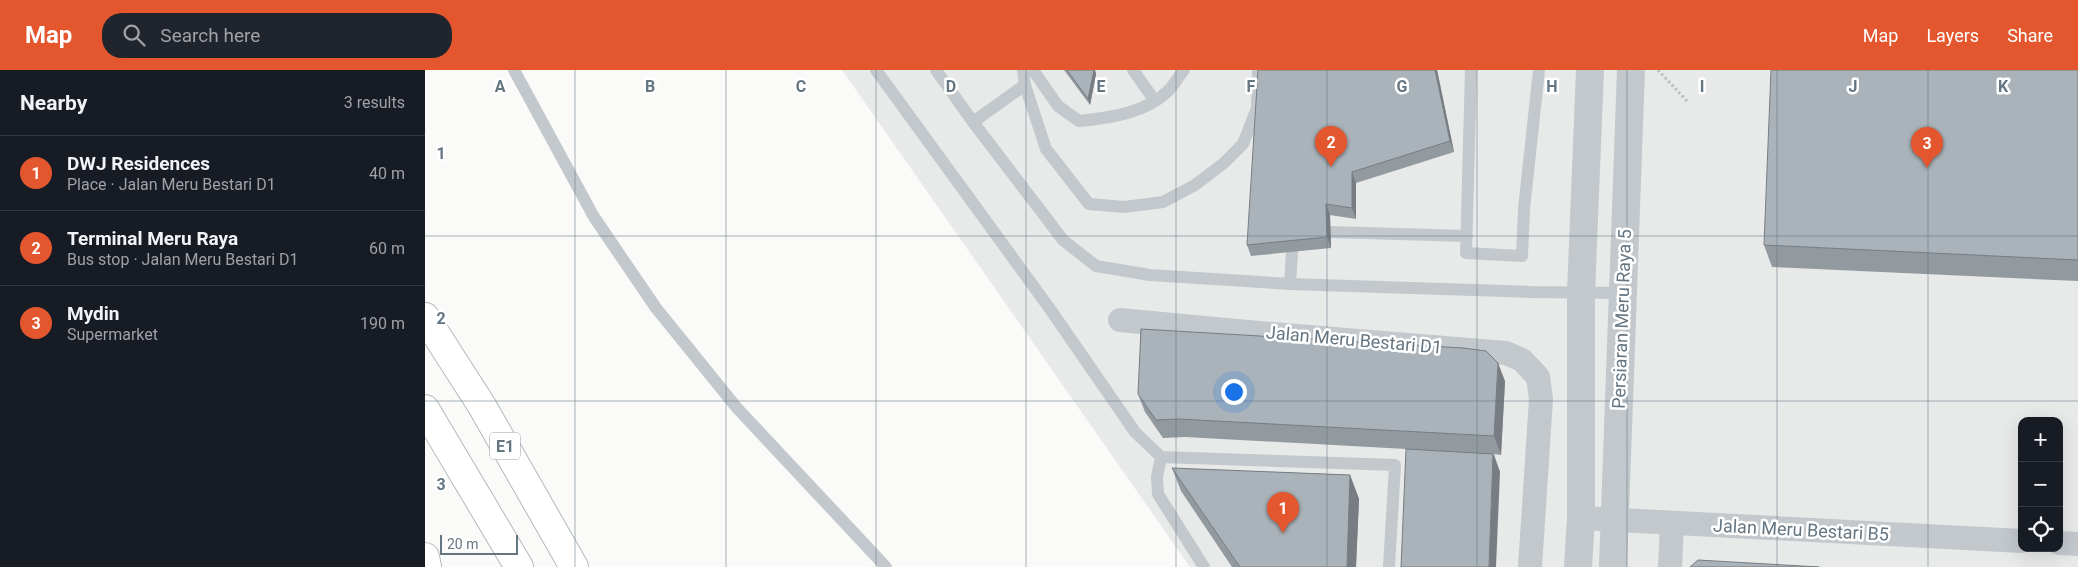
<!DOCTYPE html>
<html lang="en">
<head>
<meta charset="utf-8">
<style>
	body { margin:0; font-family:Roboto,sans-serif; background:#20242c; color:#f1f3f6 }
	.controls { position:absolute; right:15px; bottom:15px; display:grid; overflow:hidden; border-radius:10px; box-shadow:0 5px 20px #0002 }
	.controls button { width:45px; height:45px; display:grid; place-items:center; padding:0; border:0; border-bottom:1px solid #363941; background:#171b24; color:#f1f3f6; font:25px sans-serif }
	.scale { position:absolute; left:15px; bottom:12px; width:78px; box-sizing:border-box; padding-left:5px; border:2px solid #657683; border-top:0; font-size:14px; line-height:18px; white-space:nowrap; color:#657683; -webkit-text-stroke:4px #fff; paint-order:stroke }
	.you { position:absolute; left:808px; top:321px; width:18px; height:18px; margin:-12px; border:4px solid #fff; border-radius:50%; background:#1a73e8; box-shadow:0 0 0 8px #1a73e833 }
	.badge { display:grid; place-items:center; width:32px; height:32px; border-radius:50%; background:#e4572e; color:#fff; font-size:16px; font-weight:700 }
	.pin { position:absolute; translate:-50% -41px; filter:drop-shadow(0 1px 2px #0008) }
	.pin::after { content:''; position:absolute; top:26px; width:18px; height:15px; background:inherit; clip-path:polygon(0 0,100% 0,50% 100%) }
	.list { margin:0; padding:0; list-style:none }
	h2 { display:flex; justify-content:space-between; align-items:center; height:65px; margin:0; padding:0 20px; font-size:21px }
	h2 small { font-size:16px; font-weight:400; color:#9ea1a6 }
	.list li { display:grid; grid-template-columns:32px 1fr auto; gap:15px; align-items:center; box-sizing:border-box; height:75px; padding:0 20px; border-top:1px solid #363941 }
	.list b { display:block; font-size:19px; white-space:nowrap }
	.list p { margin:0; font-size:16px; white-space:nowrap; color:#9ea1a6 }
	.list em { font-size:16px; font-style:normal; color:#9ea1a6 }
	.icon { flex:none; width:28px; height:28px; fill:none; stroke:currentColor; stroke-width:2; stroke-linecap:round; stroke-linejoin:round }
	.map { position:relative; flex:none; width:1653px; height:497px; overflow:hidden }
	header { display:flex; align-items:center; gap:30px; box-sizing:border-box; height:70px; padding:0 25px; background:#e4572e; color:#fff }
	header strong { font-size:24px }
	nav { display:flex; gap:28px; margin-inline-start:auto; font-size:18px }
	.search { width:350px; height:45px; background:#20242c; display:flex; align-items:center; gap:12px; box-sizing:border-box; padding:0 18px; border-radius:20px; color:#9ea1a6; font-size:19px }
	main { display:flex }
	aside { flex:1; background:#171b24 }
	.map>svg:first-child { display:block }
	.built { fill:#e8e9e9; fill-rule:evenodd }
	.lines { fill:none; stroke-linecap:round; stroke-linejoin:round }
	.motorway-casing { stroke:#b4b9bd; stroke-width:30 }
	.path { stroke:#bbbfc2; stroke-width:3; stroke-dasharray:2.5 2.5; stroke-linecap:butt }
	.service { stroke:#c3c8cc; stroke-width:12 }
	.minor { stroke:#c3c8cc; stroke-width:24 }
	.tertiary { stroke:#c3c8cc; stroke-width:28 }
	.motorway { stroke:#fff; stroke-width:28 }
	.wall { fill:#929a9f }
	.shaded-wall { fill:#777d82 }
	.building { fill:#aab3b9; stroke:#777d82 }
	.grid { fill:none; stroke:#657683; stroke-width:1; stroke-opacity:0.55 }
	.labels { text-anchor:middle; stroke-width:5; stroke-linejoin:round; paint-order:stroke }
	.shield { fill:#fff; stroke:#939fa8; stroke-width:1 }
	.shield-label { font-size:16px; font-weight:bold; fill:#657683 }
	.street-label { font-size:18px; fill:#657683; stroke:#fff }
	.grid-label { font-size:16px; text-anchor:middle; font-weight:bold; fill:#657683; stroke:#fff; stroke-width:5; stroke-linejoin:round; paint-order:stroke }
</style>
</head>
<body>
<header>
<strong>Map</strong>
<div class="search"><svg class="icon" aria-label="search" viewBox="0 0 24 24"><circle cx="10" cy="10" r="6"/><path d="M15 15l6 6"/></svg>Search here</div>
<nav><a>Map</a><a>Layers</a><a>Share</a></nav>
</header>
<main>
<aside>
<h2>Nearby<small>3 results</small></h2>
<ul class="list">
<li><span class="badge">1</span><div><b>DWJ Residences</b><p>Place · Jalan Meru Bestari D1</p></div><em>40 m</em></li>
<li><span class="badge">2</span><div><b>Terminal Meru Raya</b><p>Bus stop · Jalan Meru Bestari D1</p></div><em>60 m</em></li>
<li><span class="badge">3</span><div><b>Mydin</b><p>Supermarket</p></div><em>190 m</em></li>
</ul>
</aside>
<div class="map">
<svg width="1653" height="497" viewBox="0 0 1653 497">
	<rect width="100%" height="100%" fill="#fafaf8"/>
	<!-- built -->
	<path class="built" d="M417,0H1653V497H765ZM1597,351H1634V478H1597Z"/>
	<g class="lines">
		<!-- motorway casing -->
		<g class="motorway-casing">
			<path id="motorway" d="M0,247L57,336L149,497
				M0,339L94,497
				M0,487L2,497"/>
		</g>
		<!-- path -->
		<path class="path" d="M1233,0L1262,31"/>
		<!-- service -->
		<path class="service" d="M89,0L169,147L231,238L312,338L461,497
			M451,0L625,239L710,362L736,387L970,395L964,497
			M511,0L548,52L638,170L671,196L725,205L865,214L1106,222L1198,223
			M598,0L600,15L621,79L664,134L699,137L738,132L770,115L799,93L818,74L832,38L833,0
			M608,0L633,36L654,51C685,48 722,43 745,19C750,13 754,6 759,0
			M708,0L730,31
			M1046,0L1041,183L1097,186L1099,139L1114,0
			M548,52L600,15
			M904,162L1042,166
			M865,214L867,182
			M736,387L732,407L733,424L779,497"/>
		<!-- minor -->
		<path class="minor" d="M695,250L822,262L1081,283L1097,290L1113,307L1116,329L1105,497
			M1156,448L1597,471
			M1634,473L1653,474
			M1245,497L1247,453"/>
		<!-- tertiary -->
		<path class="tertiary" d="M1153,497L1156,448V223L1165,0
			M1188,497L1206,0"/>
		<!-- motorway -->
		<use href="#motorway" class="motorway"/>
	</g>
	<!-- wall -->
	<path class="wall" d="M639,0H670L671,4L665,35Z
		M1012,0L1029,82L931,113V149L905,145L906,178L826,186L822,175Z
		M1653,0V211L1347,197L1339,175Z
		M1080,311L1076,385L1069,384L1075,402L981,379L760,367L738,368L720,342L713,324Z
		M747,398L925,405L934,429L931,497H807L756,421Z"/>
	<!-- shaded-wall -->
	<path class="shaded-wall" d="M669,0H670L671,4L665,35L663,29Z
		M1010,0H1012L1029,82L1025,71Z
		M927,102L931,113V149L927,138Z
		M901,134L905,145L906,178L902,167Z
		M1073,293L1080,311L1076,385L1069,366Z
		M1068,384L1075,402L1071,497H1064Z
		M925,405L934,429L931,497H922Z"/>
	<!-- building -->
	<path class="building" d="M642,0H669L663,29Z
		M833,0H1010L1025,71L927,102V138L901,134L902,167L822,175Z
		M1346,0H1653V190L1339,175Z
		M716,259L1038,278L1061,281L1073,293L1069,366L754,349L731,350L713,324Z
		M981,379L1068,384L1064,497H976Z
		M747,398L925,405L922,497H815Z
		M1273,490L1394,497H1265Z"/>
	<!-- grid -->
	<path class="grid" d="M150,0V497M301,0V497M451,0V497M601,0V497M751,0V497M902,0V497M1052,0V497M1202,0V497M1352,0V497M1503,0V497M0,166H1653M0,331H1653"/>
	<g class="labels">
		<!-- shield labels -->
		<rect class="shield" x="65" y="362.5" width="30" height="27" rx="4"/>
		<g class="shield-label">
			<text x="80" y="382">E1</text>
		</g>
		<!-- street labels -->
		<g class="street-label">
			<text transform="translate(1197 249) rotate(-88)" y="6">Persiaran Meru Raya 5</text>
			<text transform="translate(929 270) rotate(5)" y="6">Jalan Meru Bestari D1</text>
			<text transform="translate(1376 460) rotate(3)" y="6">Jalan Meru Bestari B5</text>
		</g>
	</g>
	<g class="grid-label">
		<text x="75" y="22">A</text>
		<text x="225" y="22">B</text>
		<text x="376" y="22">C</text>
		<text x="526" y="22">D</text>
		<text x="676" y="22">E</text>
		<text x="826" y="22">F</text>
		<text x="977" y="22">G</text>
		<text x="1127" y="22">H</text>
		<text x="1277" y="22">I</text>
		<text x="1428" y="22">J</text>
		<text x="1578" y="22">K</text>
		<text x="16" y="89">1</text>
		<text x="16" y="254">2</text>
		<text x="16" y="420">3</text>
	</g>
</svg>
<div class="controls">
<button>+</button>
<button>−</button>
<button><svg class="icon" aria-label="locate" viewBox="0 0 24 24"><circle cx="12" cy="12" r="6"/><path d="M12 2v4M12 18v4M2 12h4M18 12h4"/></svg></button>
</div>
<div class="scale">20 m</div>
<div class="you"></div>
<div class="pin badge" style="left:858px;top:463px">1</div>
<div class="pin badge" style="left:906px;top:97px">2</div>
<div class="pin badge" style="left:1502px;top:98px">3</div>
</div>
</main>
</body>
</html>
